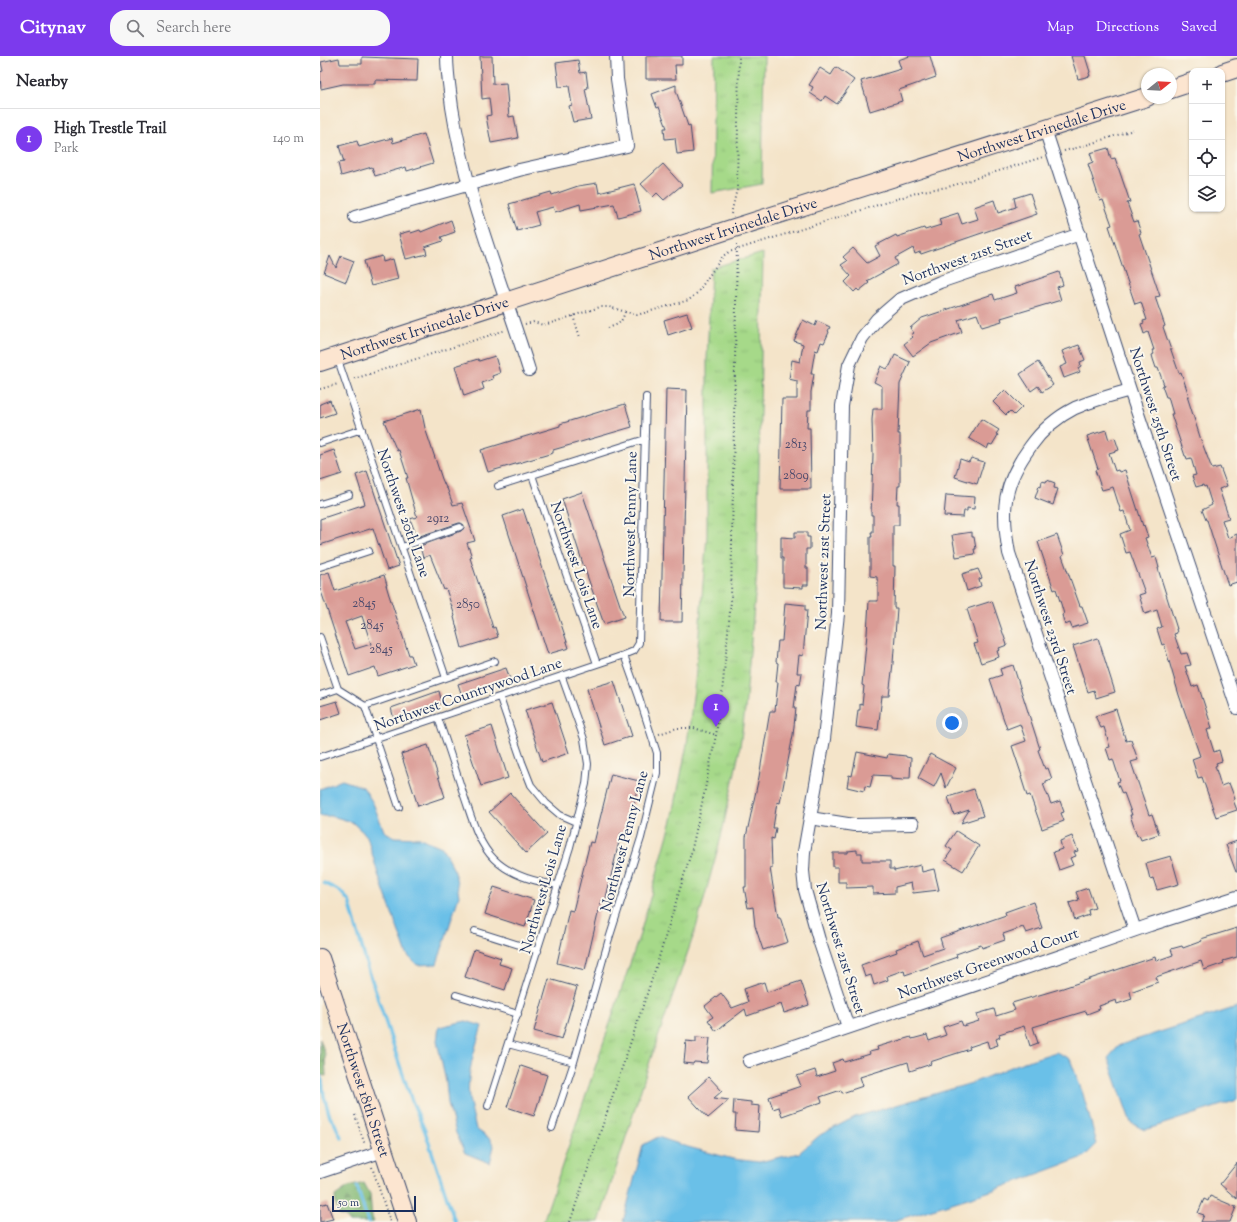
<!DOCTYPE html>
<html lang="en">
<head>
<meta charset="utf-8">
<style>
	body { margin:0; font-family:"Sorts Mill Goudy",serif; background:#f7f7f7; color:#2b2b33 }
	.controls { position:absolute; right:12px; top:12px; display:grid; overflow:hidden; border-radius:8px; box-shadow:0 1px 3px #0004 }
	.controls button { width:36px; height:36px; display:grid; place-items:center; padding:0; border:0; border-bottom:1px solid #e1e1e2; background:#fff; color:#2b2b33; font:20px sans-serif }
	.compass { position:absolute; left:821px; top:12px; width:36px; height:36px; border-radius:50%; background:#fff; box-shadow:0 1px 3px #0004; rotate:72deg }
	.scale { position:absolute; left:12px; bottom:10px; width:84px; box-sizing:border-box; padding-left:4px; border:2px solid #1b2f5e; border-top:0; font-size:11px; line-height:14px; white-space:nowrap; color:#1b2f5e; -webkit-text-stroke:3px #fbf7ec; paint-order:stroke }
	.you { position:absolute; left:632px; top:667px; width:14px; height:14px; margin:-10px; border:3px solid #fff; border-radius:50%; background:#1a73e8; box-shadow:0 0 0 6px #1a73e833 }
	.badge { display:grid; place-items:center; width:26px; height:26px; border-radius:50%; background:#7c3aed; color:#fff; font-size:13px; font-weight:700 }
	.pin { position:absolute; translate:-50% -33px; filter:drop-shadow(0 1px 2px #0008) }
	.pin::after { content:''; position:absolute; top:21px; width:14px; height:12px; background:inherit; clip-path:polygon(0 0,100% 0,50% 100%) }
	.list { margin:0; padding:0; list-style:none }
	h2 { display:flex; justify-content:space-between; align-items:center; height:52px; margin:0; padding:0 16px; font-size:17px }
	h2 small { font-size:13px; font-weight:400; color:#7c7c81 }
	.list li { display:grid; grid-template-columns:26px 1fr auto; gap:12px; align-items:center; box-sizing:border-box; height:60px; padding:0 16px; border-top:1px solid #e1e1e2 }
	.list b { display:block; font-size:15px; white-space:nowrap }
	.list p { margin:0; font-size:13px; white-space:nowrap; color:#7c7c81 }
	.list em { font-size:13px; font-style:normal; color:#7c7c81 }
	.icon { flex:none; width:22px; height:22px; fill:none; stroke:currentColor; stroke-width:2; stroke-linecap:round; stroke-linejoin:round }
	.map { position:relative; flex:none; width:917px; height:1166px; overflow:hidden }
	header { display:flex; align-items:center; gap:24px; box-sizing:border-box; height:56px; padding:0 20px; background:#7c3aed; color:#fff }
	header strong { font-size:19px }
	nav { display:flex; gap:22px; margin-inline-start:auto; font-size:14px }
	.search { width:280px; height:36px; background:#f7f7f7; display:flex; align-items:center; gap:10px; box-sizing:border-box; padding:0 14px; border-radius:16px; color:#7c7c81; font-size:15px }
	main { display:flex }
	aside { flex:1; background:#fff }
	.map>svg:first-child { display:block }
	.forest { fill:url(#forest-firs); stroke:#50746a }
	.park { fill:url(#park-tufts); stroke:#608474 }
	.water { fill:#6bc0e8; stroke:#4378a3 }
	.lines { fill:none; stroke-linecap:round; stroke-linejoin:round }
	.stream { stroke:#6bc0e8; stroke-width:3.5 }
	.building { fill:#da9b95; fill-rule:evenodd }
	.lane-casing { stroke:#3c4a6e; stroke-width:8 }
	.street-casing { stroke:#3c4a6e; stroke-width:14 }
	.secondary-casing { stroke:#3c4a6e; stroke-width:20 }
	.path { stroke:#3c4a6e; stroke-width:2; stroke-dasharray:1 3; stroke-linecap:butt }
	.lane { stroke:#fff; stroke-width:6 }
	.street { stroke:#fff; stroke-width:12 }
	.secondary { stroke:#fce5d0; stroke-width:18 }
	.labels { text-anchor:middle; stroke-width:4; stroke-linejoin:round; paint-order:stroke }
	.number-label { font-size:13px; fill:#4b4a6c }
	.street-label { font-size:15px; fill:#1b2f5e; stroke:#fbf7ec }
</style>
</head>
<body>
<header>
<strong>Citynav</strong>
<div class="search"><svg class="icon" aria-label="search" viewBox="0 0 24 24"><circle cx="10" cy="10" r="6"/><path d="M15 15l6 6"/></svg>Search here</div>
<nav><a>Map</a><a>Directions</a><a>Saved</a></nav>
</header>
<main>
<aside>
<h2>Nearby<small></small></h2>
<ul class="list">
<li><span class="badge">1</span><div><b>High Trestle Trail</b><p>Park</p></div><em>140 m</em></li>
</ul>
</aside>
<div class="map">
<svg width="917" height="1166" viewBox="0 0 917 1166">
	<defs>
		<pattern id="forest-firs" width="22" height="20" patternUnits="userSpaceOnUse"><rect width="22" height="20" fill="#84b975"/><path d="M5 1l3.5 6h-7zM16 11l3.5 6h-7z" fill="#6b9763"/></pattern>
		<pattern id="park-tufts" width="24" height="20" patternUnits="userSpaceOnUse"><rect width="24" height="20" fill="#a6d989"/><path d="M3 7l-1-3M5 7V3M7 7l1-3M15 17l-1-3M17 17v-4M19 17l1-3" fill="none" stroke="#8ebb79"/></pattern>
	</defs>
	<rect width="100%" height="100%" fill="#fbf7ec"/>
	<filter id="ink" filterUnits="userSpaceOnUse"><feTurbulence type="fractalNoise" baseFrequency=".025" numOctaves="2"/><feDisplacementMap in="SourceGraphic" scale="8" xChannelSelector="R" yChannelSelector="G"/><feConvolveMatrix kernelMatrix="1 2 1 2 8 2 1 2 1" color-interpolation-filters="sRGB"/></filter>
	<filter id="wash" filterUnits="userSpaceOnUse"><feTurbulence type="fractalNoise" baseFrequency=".012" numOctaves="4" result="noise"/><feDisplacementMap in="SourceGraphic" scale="16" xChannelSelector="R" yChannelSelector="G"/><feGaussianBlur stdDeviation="0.9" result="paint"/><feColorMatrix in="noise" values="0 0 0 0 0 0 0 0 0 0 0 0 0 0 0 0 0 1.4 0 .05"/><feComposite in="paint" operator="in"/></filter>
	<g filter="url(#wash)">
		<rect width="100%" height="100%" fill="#f4e4c9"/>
		<!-- forest -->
		<path class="forest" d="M0,983L5,998L6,1020L0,1019Z
			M44,1127L50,1138L52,1161L54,1166H29L25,1161L19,1159L16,1149L15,1140L28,1131Z"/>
		<!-- park -->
		<path class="park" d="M394,0H444L442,128L392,137Z
			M443,197L437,516L425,654L419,697L401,781L376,872L331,1002L279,1166H223L320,878L352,764L367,688L375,626L387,479V304L391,212Z"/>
		<!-- water -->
		<path class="water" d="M22,724L43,731L53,747L64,775L74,781L100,782L122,791L135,816L139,840L117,908L97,909L87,899L58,818L47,780L32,766L12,760H1L0,759V733Z
			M917,951V1044L825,1074L811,1067L788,1002L800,989Z
			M146,965L162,970C155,992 146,1019 149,1043C151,1053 154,1063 156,1073L170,1083L174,1090L170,1107L145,1097L136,1077L128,1047L126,1026L117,985L119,971Z
			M736,996L750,1003L763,1038L777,1088L764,1101L674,1134L570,1166H303L323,1089L338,1081L368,1091L413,1103L439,1106L479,1097L500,1079L535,1061L652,1027L701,1007Z"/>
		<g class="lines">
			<!-- stream -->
			<path class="stream" d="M4,827L20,835L29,845L46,906L77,1001L92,1045L105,1075L135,1166
				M0,1020L2,1025L4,1040L10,1061L15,1068L21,1081
				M37,1131L48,1166"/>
		</g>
		<g id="blocks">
			<!-- building -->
			<path class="building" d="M160,0H172L173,28L186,27L189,61L194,60L198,82L171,87L166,60L171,59L169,42L162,43Z
				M326,0H362V9H355L356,23H326Z
				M590,0H610L616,21L579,34L582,45L550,55L541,25L581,13L578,4Z
				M751,0H765L770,16L769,17L770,20L758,23Z
				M42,1L98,3L97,25L55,24V28H23L1,33L0,16L3,15L1,6L19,2L20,8H42Z
				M258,4L260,17L266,16L268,32L265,33L271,63L253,66L249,50L252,49L249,30L239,31L236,7Z
				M516,11L534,24L517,48L505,40L502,45L490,37L493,31L489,29L500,12L511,19Z
				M356,29V35L368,70L370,69L373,96L357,98L355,82L345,83L344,72H347L339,51L337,52L332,38Z
				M104,78L113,107L87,115L86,111L55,120L52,111L21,120L18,107L24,106L19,90L37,85L39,91L72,82L73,87Z
				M788,92L791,103L795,102L810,146L807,147L814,166L817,165L821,177L819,178L840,240L835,241L845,270L843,271L859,317L861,316L869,340H867L881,384L892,413L900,411L907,430L899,433L909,462L902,464L908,482L917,478V526L908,529L887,464H886L882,454L892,449L886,430L884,431L883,429L876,431L872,420L876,419L871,402L867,403L866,400H865L851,358H853L848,341H846L842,330L844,329L838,312H836L833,303L832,299L834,298L832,294H834L828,276L824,278L821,268L824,267L823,265L827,264L821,246L815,248L789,170L792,169L783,144L780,145L768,108L773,106L770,97Z
				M343,108L362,129L344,144L337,137L333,141L321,128Z
				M277,127L279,137L314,128L321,155L298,161L294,148L261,154L260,148L235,156L233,151L215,156L219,169L197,175L189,148L231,136L232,139L258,130Z
				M710,137L717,158L601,198L600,196L595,198L593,192L575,202L578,208L547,225L549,227L539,235L537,233L534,236L525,226L531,220L521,209L527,205L523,201L533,192L547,207L560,200L555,190L576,179L577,181L604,172L605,174L621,169L619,163L638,157L642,168L658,163L654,151L674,144L678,157L696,151L694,142Z
				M131,164L135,176L121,181L123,185L105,191L107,198L86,203L79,178L90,175L91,177L100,174L101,176Z
				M10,200L16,212L21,200L34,205L26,226L4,217Z
				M62,200L63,206L73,203L78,223L51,230L44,205Z
				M739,216L743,229L737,231L741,244L681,262L682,265L662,271L657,258L638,264L642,276L611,287L593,300L584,288L593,281L591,279L594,277L590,272L602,262L673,238L675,244L697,237L695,231Z
				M367,257L372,271L348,279L344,264Z
				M483,264L495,270L497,265L510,271L508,275L509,276L504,287L501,286L498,295L495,294L491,318H494L491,336V354H488L487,372H490L491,433H460L462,343H477V325L469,323L472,304L480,306L483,288L474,285Z
				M759,289L765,304L760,306L761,310L758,312L760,316L744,322L740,311L747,308L742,295Z
				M575,299L590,306L580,328L578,378H580V430H578L577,448H579V469H573V510H575L574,552H577L573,607L569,640H562L558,674L536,671L538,654H540V648L542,649L544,630L542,629L547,578L549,545H558V524H557V521L550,520V481H552L551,476H553V459H551L553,399L552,364L553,353H562V330L554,326L561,310L567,313L569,310H570Z
				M175,300L180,317L172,320L173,323L162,327L164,333L144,340L135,310L158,303L159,305Z
				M718,306L733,329L722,336L718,330L711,335L700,318Z
				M346,333L367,334L362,566H341Z
				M685,334L702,351L694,359L690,355L686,359L673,346Z
				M10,344L15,357L0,362V348Z
				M305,348L312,371L233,394V397L168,416L161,394L240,370V368Z
				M101,353L105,372L122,423L126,432H127L133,449L142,447L151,473L155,485L147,487L152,501L150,502L170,562L173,572L175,571L178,581L142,592L134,561L135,560L126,533L124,534L110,499L103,502L100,490L141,475L144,472V469L141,467H139L97,481L90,463L97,461L86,422H88L79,394L77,395L64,365Z
				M661,363L679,374L676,378L678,379L672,389L669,388L667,393L649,382Z
				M786,374L789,384L795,382L799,394L789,397L795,415L798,414L799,416L805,414L823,470L824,469L828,481L825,482L832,502L836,501L839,512H838L839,516L857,573H856L857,577L854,578L861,598L867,597L871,609L865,610L872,631L878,629L892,672L887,674L894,696L899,694L902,705L896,707L897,709L895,710L901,730L909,727L915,743L913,744L917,754L896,761L882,721L878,722L872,703L880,700L859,639L844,588L842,589L837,573L842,571L837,554L825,558L819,539L825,537L810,496L806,497L800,478L810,474L804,455L801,456L793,431L782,434L775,414L778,413L767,380Z
				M14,394L22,418L0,425V399Z
				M651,402L664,406L657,428L635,421L640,403L649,406Z
				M47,415L79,510L67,514L53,472L0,489V463L45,448L36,419Z
				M727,424L735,427L734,432L738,433L733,449L715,442L719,430L721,431L722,425L726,426Z
				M262,436L304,561L284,568L262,505L242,443Z
				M626,439L655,441L654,453L647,452V455H644L643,461L624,460Z
				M203,453L249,592L228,598L183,460Z
				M475,476H487V481H490V493H486V512H488V529H483V532L463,531V502H461V481L475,482Z
				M652,476V481H654L656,493H654L655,498L636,501L632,479Z
				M737,479L744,499L742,500L760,550H762L768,567L752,572L750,567L745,569L742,559L744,558L741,548L736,533L734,534L718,486Z
				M658,513L662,522L659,523L661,530L647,535L642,518Z
				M9,516L15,535L64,519L67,529H66L69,539L89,599H91L94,608L58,620L55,611L29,620L0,532V519ZM42,560L51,588L35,593L25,566Z
				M672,545L687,589L679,592L680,594L677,595L679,601L661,607L654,588L658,587L647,553Z
				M465,547L485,549V554H487L483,600L479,599L477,617H482L480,629L477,628L474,652H476L473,679L460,747L457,746L453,772H456L454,783L451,782L452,812H450L458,861H460L468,886L443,894L435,870L433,851L428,852L424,831H426V781L439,721L450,655H455L458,626H456L458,607L456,606L458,585H462Z
				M778,582L795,636L776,642L774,634L768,636L753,590Z
				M693,609L720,693L718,694L725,713L728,712L732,723L726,725V727L723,728L731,748L740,745L744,756L741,757L744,765L722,773L710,739L707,740L701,721L702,720L692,690L706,685L700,668L687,673L670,623L682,619L680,613Z
				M186,612L190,623L142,640L138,628Z
				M294,625L312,680L285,689L267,633Z
				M119,635L122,647L74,663L71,652Z
				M17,645L21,657L0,664V650Z
				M232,646L249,697L222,706L205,654Z
				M796,653L806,685L811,684L818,704L811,706L829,759L832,758L839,778L821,784L819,779L817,780L810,759H812L804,737L802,738L797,726L800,725L793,703L790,704L786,692L790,691L784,671L781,672L775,660Z
				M172,670L188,722L161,730L144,679Z
				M108,689L125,741L98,750L81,698Z
				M537,696L567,702L568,698L586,700V701L591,702L590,722H584L583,724L571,723V720L553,719L550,731L545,730L544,735L527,731L529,719L532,720Z
				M610,698L636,712L626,732L621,717L614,731L598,722Z
				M291,718L319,725L306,779L301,777L285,846L281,845L265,914L237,907L249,854L253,855L270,786L274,787Z
				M654,733L663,760L641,767L649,754L634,759L628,741Z
				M190,737L227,778L206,797L169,756Z
				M636,775L659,790L643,815L625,804L632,794L626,790Z
				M752,780L758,795L754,796L756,800L750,802L753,809L739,814L733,796L742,793L740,785Z
				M917,785V816H916L906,789Z
				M537,794V797H542V805H570V813H574V815L601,809L602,816L614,813L619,834L593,837L591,827L575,831V837L553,838V831L526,832V826H518V811H513V797H528V795Z
				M851,800L859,828L837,834L833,822L830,823L826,807Z
				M174,831L214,844L205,871L165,858Z
				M768,832L775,852L768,854L769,859L755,864L749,847L759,844L756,836Z
				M713,846L722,872L706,877L703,871L683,878L685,884L662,892L661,889L636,898L637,901L585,919L584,914L567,920L568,924L554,929L551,919L545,921L541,909L577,896L576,893L598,885L603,899L623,892L620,882L686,859L685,856Z
				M917,872V901L903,905L904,907L884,914L881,905L836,921L838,926L810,936L812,943L797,948L796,944L779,950L780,953L767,958L766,955L713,971L718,987L710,990L704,970L679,978L680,981L676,983L678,989L669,992L667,985L649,991L650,993L610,1006L611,1008L590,1015L588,1006L540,1021L543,1030L522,1037L521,1034L500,1041L502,1046L462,1060L459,1051L453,1053L449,1041L481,1030L477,1020L495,1014L497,1021L515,1015L512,1007L523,1003L524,1006L550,998L549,996L558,994L557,991L591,981L592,983L607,979L609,985L626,979L623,971L641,965L643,970L659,965L657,958L674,953L676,960L695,954L692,947L743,932L835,901L836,905L853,899L851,893L862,890L863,892L882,885L881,883Z
				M154,893L181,902L179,908L192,912L185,934L145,921Z
				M229,923L257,931L242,983L214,975Z
				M481,925L489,949L464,957L461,948L427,960L425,953L396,975L388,964L393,961L385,950L401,937L412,952L428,946L424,933L444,926L447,936Z
				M376,981L390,982L387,1007L374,1006L373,1008L364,1007L366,985L376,986Z
				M201,1010L227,1019L214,1060L187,1051Z
				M389,1021L402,1035L394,1042L409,1044L388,1062L368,1040Z
				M414,1044L431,1046V1049L440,1050L438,1076L415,1074L416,1058H413Z
				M917,1107V1143L900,1128Z
				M890,1140L916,1151L910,1166H881L884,1159L878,1157L884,1143L888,1145Z
				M7,1147L13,1163L0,1166V1149Z"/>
		</g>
	</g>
	<g filter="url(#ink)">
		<use href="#blocks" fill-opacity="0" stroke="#3c4a6e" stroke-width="1"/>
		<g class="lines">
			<!-- lane casing -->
			<g class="lane-casing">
				<path id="lane" d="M17,301L126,622
					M0,387L42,373
					M212,419L277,608
					M178,430L325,383
					M0,448L29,439
					M82,491L140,471
					M0,511L49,495
					M0,581L18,633L45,650
					M0,639L18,633
					M180,642L202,706L211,729L226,747L240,759L256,766
					M118,662C127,687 135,712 143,737C151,759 157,786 174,803C191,820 215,826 238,829
					M0,701L304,599
					M79,751L45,650L175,605
					M155,875L218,895
					M136,939L198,958
					M188,988L254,1006
					M168,1050L250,791L266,728L268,708L264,683L242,621
					M232,1072L254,1006L288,886L321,782L337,717V697L319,641L304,599L314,595L319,587L326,341"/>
			</g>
			<!-- street casing -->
			<g class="street-casing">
				<path id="street" d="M127,0C127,18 130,34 132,51C146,142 182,227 209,314
					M725,73L810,334L917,652
					M35,161L199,114L307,90L297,23L296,0
					M810,334C792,339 773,344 755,352C737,361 722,374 710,391C683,428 681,453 689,497L815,874
					M490,762L534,769L593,768
					M528,971L499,884L485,834L483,815L484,796L504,683L518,558L522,350L529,309L542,282L557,263L579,244L620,226L760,178
					M429,1005L735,902L830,869L917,841
					M0,1116L63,1095"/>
			</g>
			<!-- secondary casing -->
			<g class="secondary-casing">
				<g id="secondary">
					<path d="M902,17L917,12"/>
					<path d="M851,33L872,26"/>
					<path id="s1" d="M0,306L414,172L827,41"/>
					<path id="s2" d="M0,902L87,1166"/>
				</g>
			</g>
			<!-- path -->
			<path class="path" d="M744,95L760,91L813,74
				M411,158L417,133L419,0
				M253,260L260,281
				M205,268L214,266L223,269L231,267L280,251H289L317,259L369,244L377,237L403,200L409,196L602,135L628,131L723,101
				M288,272C299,268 301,268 305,256
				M34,323L186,274
				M0,333L18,328
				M339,678L357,672H374L396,679
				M35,1059L45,1089
				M52,1111L70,1166
				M250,1166L336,911L371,797L384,738L396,679L402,637L411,545L417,186"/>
			<!-- lane -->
			<use href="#lane" class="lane"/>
			<!-- street -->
			<use href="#street" class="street"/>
			<!-- secondary -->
			<use href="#secondary" class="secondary"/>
		</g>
	</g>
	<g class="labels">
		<!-- number labels -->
		<g class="number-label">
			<text x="476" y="392">2813</text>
			<text x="476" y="423">2809</text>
			<text x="118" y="466">2912</text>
			<text x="44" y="551">2845</text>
			<text x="148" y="552">2850</text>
			<text x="52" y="573">2845</text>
			<text x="61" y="597">2845</text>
		</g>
		<!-- street labels -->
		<g class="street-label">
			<text dy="5" stroke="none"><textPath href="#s1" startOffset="758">Northwest Irvinedale Drive</textPath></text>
			<text dy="5" stroke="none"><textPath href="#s1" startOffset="434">Northwest Irvinedale Drive</textPath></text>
			<text transform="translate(647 201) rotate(-20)" y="5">Northwest 21st Street</text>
			<text dy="5" stroke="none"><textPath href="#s1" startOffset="110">Northwest Irvinedale Drive</textPath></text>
			<text transform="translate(836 358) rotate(72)" y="5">Northwest 25th Street</text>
			<text transform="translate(84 457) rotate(71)" y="5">Northwest 20th Lane</text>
			<text transform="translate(310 468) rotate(-89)" y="5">Northwest Penny Lane</text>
			<text transform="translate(503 506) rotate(-88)" y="5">Northwest 21st Street</text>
			<text transform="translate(257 509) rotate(71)" y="5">Northwest Lois Lane</text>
			<text transform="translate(731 571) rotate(72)" y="5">Northwest 23rd Street</text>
			<text transform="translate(148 638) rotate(-19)" y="5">Northwest Countrywood Lane</text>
			<text transform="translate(304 785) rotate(-75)" y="5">Northwest Penny Lane</text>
			<text transform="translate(223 833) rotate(-74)" y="5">Northwest Lois Lane</text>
			<text transform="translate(521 892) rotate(73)" y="5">Northwest 21st Street</text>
			<text transform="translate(668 907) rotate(-19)" y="5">Northwest Greenwood Court</text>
			<text dy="5" stroke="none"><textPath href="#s2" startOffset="139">Northwest 18th Street</textPath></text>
		</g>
	</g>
</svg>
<div class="controls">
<button>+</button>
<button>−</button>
<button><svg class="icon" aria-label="locate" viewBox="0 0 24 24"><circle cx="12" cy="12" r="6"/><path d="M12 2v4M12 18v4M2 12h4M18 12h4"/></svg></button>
<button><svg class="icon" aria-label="layers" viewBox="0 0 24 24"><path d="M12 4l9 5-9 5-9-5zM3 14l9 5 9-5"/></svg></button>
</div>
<svg class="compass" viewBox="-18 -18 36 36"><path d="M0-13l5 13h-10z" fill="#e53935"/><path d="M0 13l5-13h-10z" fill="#7c7c81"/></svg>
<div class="scale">50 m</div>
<div class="you"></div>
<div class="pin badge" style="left:396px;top:671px">1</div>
</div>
</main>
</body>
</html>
